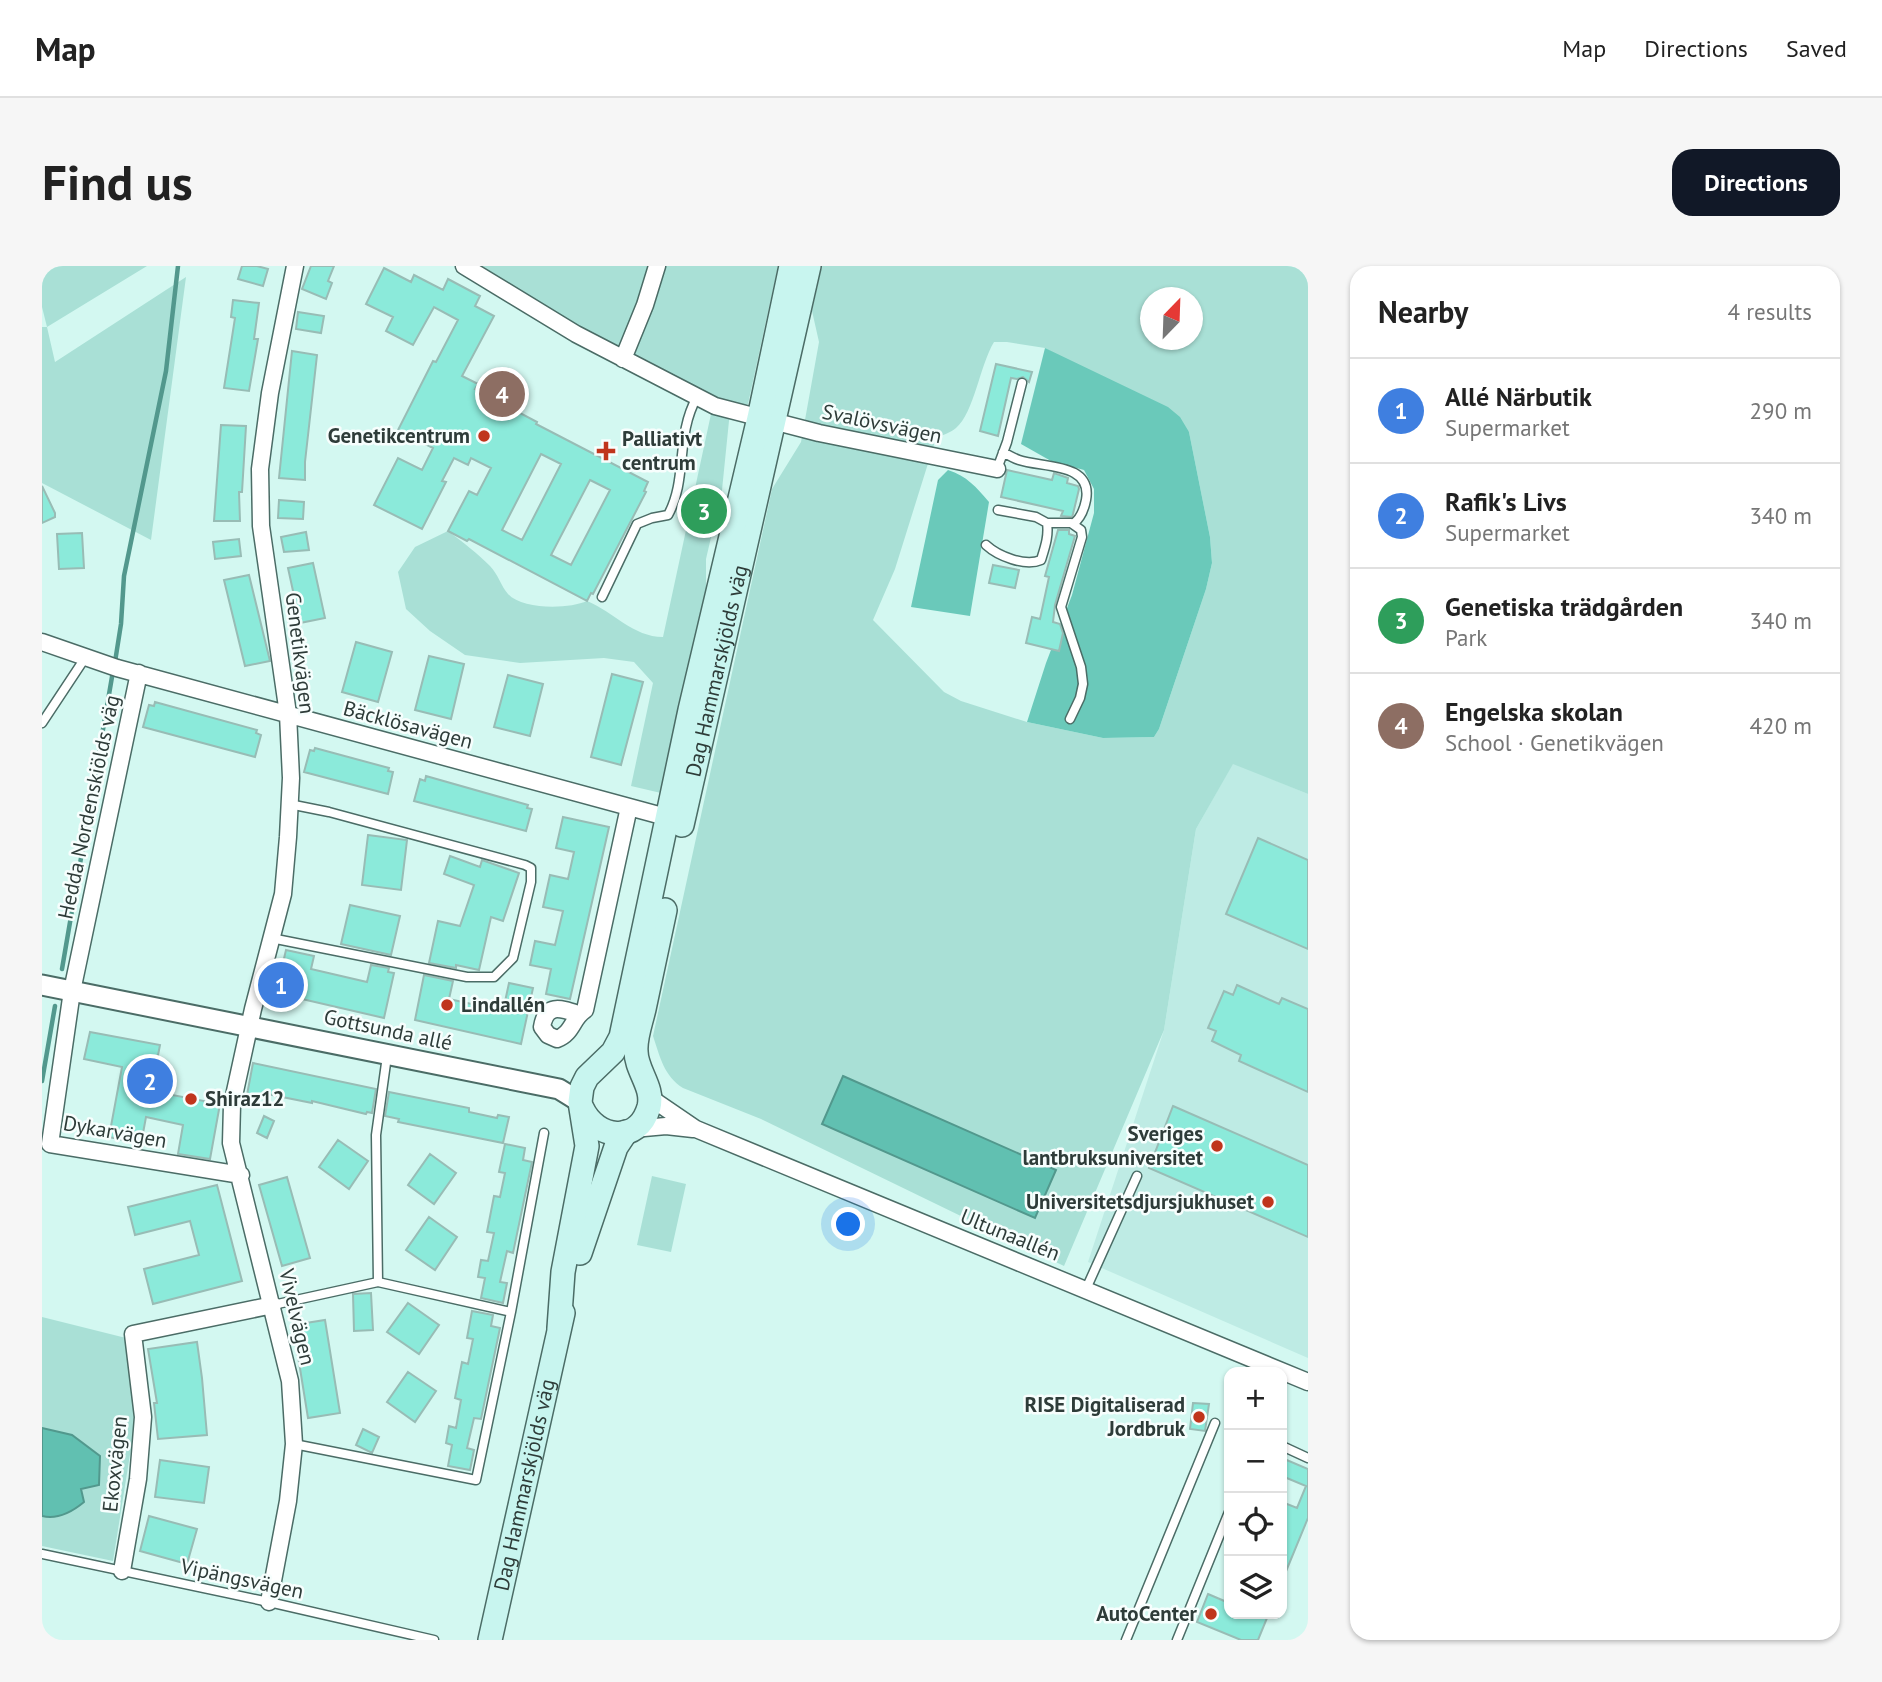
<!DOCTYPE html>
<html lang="en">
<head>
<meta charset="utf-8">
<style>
	body { margin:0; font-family:"PT Sans",sans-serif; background:#f6f6f6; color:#222 }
	.controls { position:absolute; right:21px; bottom:21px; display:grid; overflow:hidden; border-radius:14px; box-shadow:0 2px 5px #0004 }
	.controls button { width:63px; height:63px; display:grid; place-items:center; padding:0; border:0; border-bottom:2px solid #e0e0e0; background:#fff; color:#222; font:35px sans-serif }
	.compass { position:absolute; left:1098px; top:21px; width:63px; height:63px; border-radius:50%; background:#fff; box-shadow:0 2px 5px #0004; rotate:23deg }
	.you { position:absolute; left:807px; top:959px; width:24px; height:24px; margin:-18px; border:5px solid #fff; border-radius:50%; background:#1a73e8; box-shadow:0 0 0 10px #1a73e833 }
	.badge { display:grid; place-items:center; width:46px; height:46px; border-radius:50%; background:#111827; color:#fff; font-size:23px; font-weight:700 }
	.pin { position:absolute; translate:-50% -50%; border:4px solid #fff; box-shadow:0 2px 7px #0006 }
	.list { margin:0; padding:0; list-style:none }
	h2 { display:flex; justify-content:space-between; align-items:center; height:91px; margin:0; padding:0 28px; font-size:30px }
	h2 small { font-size:23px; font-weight:400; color:#767676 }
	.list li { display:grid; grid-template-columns:46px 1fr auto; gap:21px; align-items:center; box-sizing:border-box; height:105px; padding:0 28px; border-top:2px solid #e0e0e0 }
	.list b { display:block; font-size:26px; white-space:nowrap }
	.list p { margin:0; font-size:23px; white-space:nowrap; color:#767676 }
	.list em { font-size:23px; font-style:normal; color:#767676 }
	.icon { flex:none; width:38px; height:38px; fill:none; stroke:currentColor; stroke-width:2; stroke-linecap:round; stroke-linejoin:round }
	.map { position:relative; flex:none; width:1266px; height:1374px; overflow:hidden; border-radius:21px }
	header { display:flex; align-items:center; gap:42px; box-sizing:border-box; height:98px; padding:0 35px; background:#fff; border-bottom:2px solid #e0e0e0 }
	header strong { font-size:33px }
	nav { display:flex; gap:38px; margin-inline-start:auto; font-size:24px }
	.intro { display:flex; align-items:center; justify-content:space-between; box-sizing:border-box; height:168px; padding:0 42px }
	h1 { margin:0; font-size:49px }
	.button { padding:18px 32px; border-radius:21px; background:#111827; color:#fff; font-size:24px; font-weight:700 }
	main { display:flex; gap:42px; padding:0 42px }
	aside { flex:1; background:#fff; border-radius:21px; box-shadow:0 2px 5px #0004 }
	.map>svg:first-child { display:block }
	.built { fill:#beebe4 }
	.green { fill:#a9e0d6; fill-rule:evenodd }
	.forest { fill:#6ac9ba }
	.water { fill:#61c0b1; stroke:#52988d; stroke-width:2 }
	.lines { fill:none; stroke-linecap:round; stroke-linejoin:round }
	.stream { stroke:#52988d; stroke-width:4.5 }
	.building { fill:#8beada; stroke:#98bcb5; stroke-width:2; fill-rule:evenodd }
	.service-casing { stroke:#4b6c66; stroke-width:11 }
	.minor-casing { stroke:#4b6c66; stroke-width:19 }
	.tertiary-casing { stroke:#4b6c66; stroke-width:23 }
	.secondary-casing { stroke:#4b6c66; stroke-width:26 }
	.service { stroke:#fff; stroke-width:8 }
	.minor { stroke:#fff; stroke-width:16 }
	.tertiary { stroke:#fff; stroke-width:19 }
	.secondary { stroke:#c8f5ef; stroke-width:23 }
	.poi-dot { fill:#c0351c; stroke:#f7fefd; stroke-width:2.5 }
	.labels { text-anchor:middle; stroke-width:5; stroke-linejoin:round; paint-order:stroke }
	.street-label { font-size:21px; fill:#2e3c39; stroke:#f7fefd }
	.poi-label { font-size:21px; font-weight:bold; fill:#2e3c39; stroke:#f7fefd; text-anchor:end }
</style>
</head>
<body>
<header>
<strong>Map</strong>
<nav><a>Map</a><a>Directions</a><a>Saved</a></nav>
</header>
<div class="intro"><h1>Find us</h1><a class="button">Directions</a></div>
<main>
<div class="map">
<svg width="1266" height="1374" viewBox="0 0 1266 1374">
	<rect width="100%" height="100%" fill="#d3f8f1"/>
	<!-- built -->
	<path class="built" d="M1191,497L1266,528V1092L1046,996L1122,764L1154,563Z"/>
	<!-- green -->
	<path class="green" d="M0,0H105L5,61L13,96L144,11L109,274L0,217V61H5L0,41Z
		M422,0H736L706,138L688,145L680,224L664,293V327L619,527L589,520L611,417L592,396L562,392L478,397L423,389L388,365L364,343L356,306L373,281L406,265C421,276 436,288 448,300C456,308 459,320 466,328C481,344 527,343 545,335C572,346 591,371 621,371L669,148L673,140Z
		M780,0H1266V528L1191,498L1154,563L1122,764L1022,1000L719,853L641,822C622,810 618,791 611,770L730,223L759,176L777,76L770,45ZM1108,32H1150V74H1108ZM952,76H965L1003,82L1147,166L1168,271L1170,297L1164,323L1117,463L1112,471L1061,472L985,456L919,435L902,426L831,354L853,303L894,172C901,169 908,167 914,162C932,147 938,99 952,76Z
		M610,910L644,918L629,986L595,979Z
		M0,1051L84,1072L94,1151L71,1295L0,1280Z"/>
	<!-- forest -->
	<path class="forest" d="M1003,82L1126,141L1138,151L1147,166L1168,271L1170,297L1164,323L1117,463L1112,471L1061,472L985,456L1004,397L1030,329L1052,247V223L1042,204L1009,195L979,178Z
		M906,204C925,210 934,221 947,236L928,350L869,341L896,214Z"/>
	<!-- water -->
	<path class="water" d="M801,810L1014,904L993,952L780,858Z
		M0,1162L30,1169L58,1190L57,1219L39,1223L42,1236C30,1246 16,1254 0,1250Z"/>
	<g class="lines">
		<!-- stream -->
		<path class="stream" d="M73,396L79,358L82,310L124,105L136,0
			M20,703L71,405
			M0,815L13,740"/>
	</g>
	<!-- building -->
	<path class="building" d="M200,0H215L226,3L221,20L196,13Z
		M269,0H292L286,15L290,17L284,33L260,23Z
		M342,2L369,16L372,9L401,24L406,13L438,30L433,40L452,50L420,110L436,118L433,123L495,156L494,158L606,216L602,225L604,226L551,328L549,327L545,335L427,273L425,275L406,265L427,225L435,229L449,202L429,192L426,199L412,192L400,215L404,216L380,263L332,239L356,192L380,204L391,182L356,164L391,95L394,96L416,54L392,41L371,79L344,65L351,51L324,38ZM499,188L519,198L480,274L460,264ZM548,214L568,224L529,299L509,289Z
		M191,34L217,37L212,73H216L207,125L182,122L193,52L189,51Z
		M256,46L282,50L279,67L254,63Z
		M250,85L275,89L263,196V214L237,212Z
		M954,98L990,106L987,116L981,111L975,113L969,112L956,170L938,165Z
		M179,159L204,160L200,226H197L198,255H172Z
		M965,204L1010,214L1012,207L1026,212L1025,217L1036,220L1037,223L1031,248L1030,251L1019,250L1021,245L959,231Z
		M0,220L13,247V251L0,257Z
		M237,234L262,236L261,253L236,252Z
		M1016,264H1027V268L1033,270L1013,339L1011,356L1018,358L1021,367L1017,385L984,377L990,351L998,353L1007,311L1003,310Z
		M264,266L267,284L242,286L239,271Z
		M40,267L42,302L17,303L15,268Z
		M197,273L199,290L173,293L171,276Z
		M271,297L283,352L258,357L246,302Z
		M951,299L977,304L973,322L947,317Z
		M207,309L228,395L203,400L182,314Z
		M314,376L350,386L336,436L300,426Z
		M387,390L422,398L409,453L373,444Z
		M570,408L601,416L579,499L549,491Z
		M466,409L501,418L488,470L452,461Z
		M113,436L215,464L214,467L219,469L213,491L101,461L107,439L112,440Z
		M273,482L347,502L346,505L351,506L346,528L262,506L268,484L272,485Z
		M384,510L486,539L485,542L490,543L484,565L372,535L378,513L383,515Z
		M521,551L567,561L528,733L504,728L509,703L488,699L493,675L513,679L521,645L501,641L508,609L526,613L532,586L514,582Z
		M326,569L365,574L359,624L320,619Z
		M1216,572L1266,594V683L1184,648Z
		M408,590L438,601L440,594L477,607L461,655L449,651L437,704L414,699V702L387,697L396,655L418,660L432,619L402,608Z
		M308,639L358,650L349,689L299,678Z
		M244,684L272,690L269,703L325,716L329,699L347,702L346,706L352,707L342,752L234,727Z
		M382,709L411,715L407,733L461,745L467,717L491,722L479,778L373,754Z
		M1195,719L1237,738L1240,732L1266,743V826L1197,795L1199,789L1170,775L1174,765L1166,762L1182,725L1191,729Z
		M48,766L118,779L109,825L178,838L168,893L136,888L141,859L104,851L99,878L67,871L80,801L42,793Z
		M211,797L334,823L330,847L325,846L324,848L270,835V837L220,827L219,831L205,829Z
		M347,826L427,842V846L455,852L456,849L467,851L461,877L356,856L357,853L343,850Z
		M1131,840L1266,899V971L1107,902Z
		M222,850L232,855L225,872L215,867Z
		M296,874L326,895L307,923L277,901Z
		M463,878L483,882L481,894L490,896L471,987L465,985L458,1016L465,1017L461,1037L439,1032L443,1012L436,1011L439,994L446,995L452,967L445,966L452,930L458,931L463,907L457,906Z
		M388,888L414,907L392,938L366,919Z
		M245,911L268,992L240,1000L217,919Z
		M175,919L200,1015L111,1038L102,1003L157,989L148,955L93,969L86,941Z
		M387,951L415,971L393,1004L364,984Z
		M329,1027L331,1064L312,1065L311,1028Z
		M366,1037L397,1059L377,1088L345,1066Z
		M430,1045L451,1049L449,1060L458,1062L439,1153L432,1152L425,1182L432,1184L428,1204L406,1200L410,1179L404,1177L407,1160L414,1162L419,1134L413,1132L420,1096L426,1098L431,1073L425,1072Z
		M283,1054L298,1147L266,1152L251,1059Z
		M155,1076L160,1112L165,1169L116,1173L112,1137H115L106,1083Z
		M366,1106L394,1125L373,1156L345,1136Z
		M1151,1137L1167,1138L1163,1165L1148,1163Z
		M321,1163L337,1171L330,1187L314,1179Z
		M1240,1192L1266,1203V1252L1240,1315V1236L1255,1242L1264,1220L1240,1210Z
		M118,1194L167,1201L162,1237L113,1231Z
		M107,1250L155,1263L145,1298L98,1285Z
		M1166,1328L1187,1337V1348H1214L1225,1352L1216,1374H1199L1155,1356Z"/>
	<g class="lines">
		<!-- service casing -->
		<g class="service-casing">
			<path id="service" d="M961,186C966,189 971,192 977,194C1000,202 1051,196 1044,234C1042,244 1038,253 1031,258
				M955,203L965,176L980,117
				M1005,257H1029L1039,264L1040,271L1019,341L1039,401L1041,418L1038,432L1028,453
				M944,279C956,290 983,301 999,294C1003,281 1007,270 1005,257L994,251L956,244
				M560,331L595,258L610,252L626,249C646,213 633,170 655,131
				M0,457L43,392
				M229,672L425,711H452L471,692L489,616V602L483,599L287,546L247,538
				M336,1016L469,1046L502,867
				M1044,1023L1095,910
				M231,1039L336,1016L334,869L345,790
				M252,1178L434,1214L469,1046
				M1240,1180L1266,1192
				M0,1288L227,1336L392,1374
				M1084,1374L1173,1157
				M1135,1374L1187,1246"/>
		</g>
		<!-- minor casing -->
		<g class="minor-casing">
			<path id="minor" d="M422,0L534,68L673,140L777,167L955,203
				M581,93L603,39L615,0
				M0,376L75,402L635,554
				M97,407L30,725L8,878L199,909
				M536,748C518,742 504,737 500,761L506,769L515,773C531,767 530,752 543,744L587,541
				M607,823L613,835L654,863L1266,1116
				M591,863L624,860L651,863
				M80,1305L96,1213L101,1151L91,1068L231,1039
				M227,1336L246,1235L252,1178L248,1115L189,877L190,839L211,743L241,628L246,571L249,512L246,448L219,260L218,203L228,127L253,0"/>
		</g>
		<!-- tertiary casing -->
		<g class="tertiary-casing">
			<path id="tertiary" d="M0,719L517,823L538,836"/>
		</g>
		<!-- secondary casing -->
		<g class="secondary-casing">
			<g id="secondary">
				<path id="s1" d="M640,559L767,0"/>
				<path d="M540,842C554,873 596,879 607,841C612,821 594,805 594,785C593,772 599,756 602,743C609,710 616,677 623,644"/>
				<path d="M538,987L574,881L584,866"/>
				<path d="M517,1062L521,1006L545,880L538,836L540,821L545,811L571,786L579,771L648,444L717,152L749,0"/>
				<path id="s2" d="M448,1374L521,1047"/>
			</g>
		</g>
		<!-- service -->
		<use href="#service" class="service"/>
		<!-- minor -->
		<use href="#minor" class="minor"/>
		<!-- tertiary -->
		<use href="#tertiary" class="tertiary"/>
		<!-- secondary -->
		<use href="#secondary" class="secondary"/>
	</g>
	<!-- markers -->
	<g class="poi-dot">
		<circle cx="442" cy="170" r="7"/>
		<path d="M560.5 174.5h7v7h7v7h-7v7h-7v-7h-7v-7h7z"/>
		<circle cx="405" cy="739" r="7"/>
		<circle cx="149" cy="833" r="7"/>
		<circle cx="1175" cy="880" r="7"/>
		<circle cx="1226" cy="936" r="7"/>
		<circle cx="1157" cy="1151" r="7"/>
		<circle cx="1169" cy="1348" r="7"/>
	</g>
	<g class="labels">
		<!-- street labels -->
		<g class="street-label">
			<text transform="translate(840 158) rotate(12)" y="7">Svalövsvägen</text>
			<text transform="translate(258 387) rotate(83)" y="7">Genetikvägen</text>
			<text dy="7" stroke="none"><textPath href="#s1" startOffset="158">Dag Hammarskjölds väg</textPath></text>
			<text transform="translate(366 459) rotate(15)" y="7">Bäcklösavägen</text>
			<text transform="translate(47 541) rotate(-78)" y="7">Hedda Nordenskiölds väg</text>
			<text transform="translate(346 764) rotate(12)" y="7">Gottsunda allé</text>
			<text transform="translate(73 866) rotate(10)" y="7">Dykarvägen</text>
			<text transform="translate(968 969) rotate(22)" y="7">Ultunaallén</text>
			<text transform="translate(255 1051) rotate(77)" y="7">Vivelvägen</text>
			<text transform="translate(73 1198) rotate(-84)" y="7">Ekoxvägen</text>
			<text dy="7" stroke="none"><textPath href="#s2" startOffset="159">Dag Hammarskjölds väg</textPath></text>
			<text transform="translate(200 1313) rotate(12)" y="7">Vipängsvägen</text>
		</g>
		<!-- poi labels -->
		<g class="poi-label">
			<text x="428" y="177">Genetikcentrum</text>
			<text x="580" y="180" text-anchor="start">Palliativt<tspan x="580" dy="24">centrum</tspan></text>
			<text x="419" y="746" text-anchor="start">Lindallén</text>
			<text x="163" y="840" text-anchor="start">Shiraz12</text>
			<text x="1161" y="875">Sveriges<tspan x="1161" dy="24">lantbruksuniversitet</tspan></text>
			<text x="1212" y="943">Universitetsdjursjukhuset</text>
			<text x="1143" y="1146">RISE Digitaliserad<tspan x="1143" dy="24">Jordbruk</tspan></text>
			<text x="1155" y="1355">AutoCenter</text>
		</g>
	</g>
</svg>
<div class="controls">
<button>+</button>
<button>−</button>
<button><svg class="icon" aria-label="locate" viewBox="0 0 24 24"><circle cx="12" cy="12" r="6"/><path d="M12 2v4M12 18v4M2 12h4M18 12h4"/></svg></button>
<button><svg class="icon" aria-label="layers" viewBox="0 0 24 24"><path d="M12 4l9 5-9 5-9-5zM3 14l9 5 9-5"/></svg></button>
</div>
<svg class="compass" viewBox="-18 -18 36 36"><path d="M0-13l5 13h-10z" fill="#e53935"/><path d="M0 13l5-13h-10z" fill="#767676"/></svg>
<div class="you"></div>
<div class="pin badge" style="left:239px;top:719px;background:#3f7fe0">1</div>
<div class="pin badge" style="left:108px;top:815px;background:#3f7fe0">2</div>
<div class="pin badge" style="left:662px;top:245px;background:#2e9e5b">3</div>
<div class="pin badge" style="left:460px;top:128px;background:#8d6e63">4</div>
</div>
<aside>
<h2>Nearby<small>4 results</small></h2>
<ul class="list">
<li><span class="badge" style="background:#3f7fe0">1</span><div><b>Allé Närbutik</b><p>Supermarket</p></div><em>290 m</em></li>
<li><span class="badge" style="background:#3f7fe0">2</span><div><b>Rafik's Livs</b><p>Supermarket</p></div><em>340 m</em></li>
<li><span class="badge" style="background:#2e9e5b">3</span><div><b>Genetiska trädgården</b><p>Park</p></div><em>340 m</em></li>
<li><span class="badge" style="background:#8d6e63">4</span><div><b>Engelska skolan</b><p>School · Genetikvägen</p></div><em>420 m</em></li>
</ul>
</aside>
</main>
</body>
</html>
